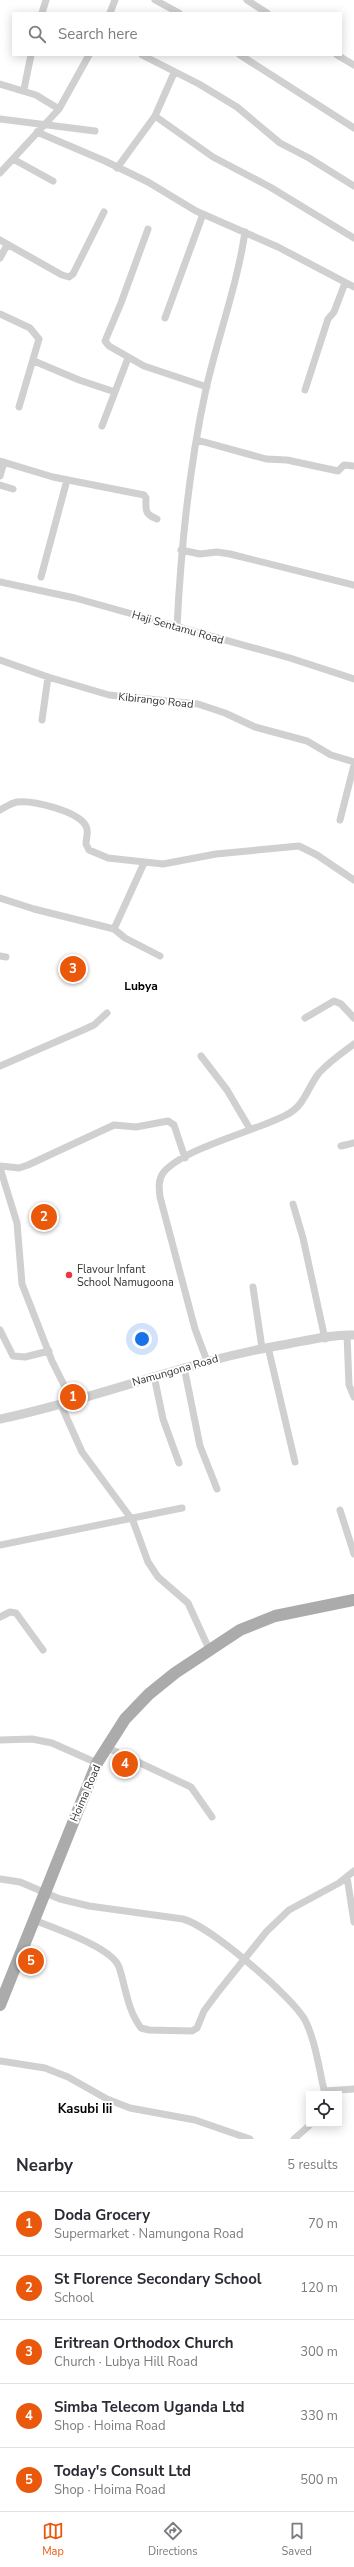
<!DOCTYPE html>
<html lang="en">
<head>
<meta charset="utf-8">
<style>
	body { margin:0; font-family:"Nunito Sans",sans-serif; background:#f7f7f7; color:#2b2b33 }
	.controls { position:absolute; right:12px; bottom:12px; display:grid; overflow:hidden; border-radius:0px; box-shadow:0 2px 10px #0003 }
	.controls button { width:36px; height:36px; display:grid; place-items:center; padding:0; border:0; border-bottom:1px solid #e1e1e2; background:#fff; color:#2b2b33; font:20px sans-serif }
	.you { position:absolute; left:142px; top:1339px; width:14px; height:14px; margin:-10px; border:3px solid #fff; border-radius:50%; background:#1a73e8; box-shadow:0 0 0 6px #1a73e833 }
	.badge { display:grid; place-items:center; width:26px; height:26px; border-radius:50%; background:#ea580c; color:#fff; font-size:13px; font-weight:700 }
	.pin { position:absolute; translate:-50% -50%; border:2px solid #fff; box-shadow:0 1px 4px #0006 }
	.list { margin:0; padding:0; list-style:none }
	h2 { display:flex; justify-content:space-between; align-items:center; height:52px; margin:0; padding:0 16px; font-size:17px }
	h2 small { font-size:13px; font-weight:400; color:#7c7c81 }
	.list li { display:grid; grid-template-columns:26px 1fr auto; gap:12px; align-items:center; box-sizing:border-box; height:64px; padding:0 16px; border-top:1px solid #e1e1e2 }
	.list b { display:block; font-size:15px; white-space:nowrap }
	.list p { margin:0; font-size:13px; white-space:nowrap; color:#7c7c81 }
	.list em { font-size:13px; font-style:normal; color:#7c7c81 }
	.icon { flex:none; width:22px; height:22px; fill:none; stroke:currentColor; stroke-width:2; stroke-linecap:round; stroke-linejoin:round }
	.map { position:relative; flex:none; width:354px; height:2139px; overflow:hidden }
	.search { position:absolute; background:#fff; box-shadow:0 2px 10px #0003; left:12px; right:12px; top:12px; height:44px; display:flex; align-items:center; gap:10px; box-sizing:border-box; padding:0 14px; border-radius:0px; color:#7c7c81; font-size:15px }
	.sheet { height:372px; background:#fff }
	nav { display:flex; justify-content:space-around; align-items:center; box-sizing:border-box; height:56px; border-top:1px solid #e1e1e2; background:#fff; font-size:11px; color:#7c7c81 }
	nav a { display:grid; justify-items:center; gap:2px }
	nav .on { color:#ea580c }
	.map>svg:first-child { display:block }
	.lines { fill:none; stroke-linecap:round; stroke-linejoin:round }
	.minor { stroke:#d0d0d0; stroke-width:7 }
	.tertiary { stroke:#d0d0d0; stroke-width:9 }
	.primary { stroke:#ababab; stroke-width:12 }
	.poi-dot { fill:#e63946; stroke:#fff; stroke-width:1.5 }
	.labels { text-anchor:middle; stroke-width:4; stroke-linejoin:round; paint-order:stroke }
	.street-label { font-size:11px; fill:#333; stroke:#fff }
	.poi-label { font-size:11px; fill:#333; stroke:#fff; text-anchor:start }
	.neighbourhood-label { font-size:12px; font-weight:bold; fill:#000; stroke:#fff }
	.quarter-label { font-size:13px; font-weight:bold; fill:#000; stroke:#fff }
</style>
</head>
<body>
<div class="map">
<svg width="354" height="2139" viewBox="0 0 354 2139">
	<rect width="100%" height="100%" fill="#fff"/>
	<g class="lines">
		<!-- minor -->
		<path class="minor" d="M155,0L179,13
			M247,0L267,13
			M42,13L46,0
			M110,13L115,0
			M142,55L199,84L237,107L280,143L309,158L354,186
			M240,55L354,128
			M337,55L354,65
			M0,84L36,95L59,109
			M24,89L31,55
			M155,116L213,157L270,187L354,238
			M0,119L95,131
			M37,132L105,161L148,182L196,211L278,247L354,287
			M13,159L53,181
			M117,168L155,116L174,73
			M0,173L59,109L89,55
			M148,229L121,303L105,341L109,346L144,366L207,387
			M0,240L62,275L69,277L73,274L104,212
			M0,258L7,245
			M0,314L30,328L39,339L19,407
			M165,318L203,214
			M34,361L79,380L115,392
			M305,390L328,319L334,312L345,283
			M102,426L128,358
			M197,440L266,459L287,460L338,471L344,465L354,466
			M0,461L53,477L144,495L146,498C146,510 144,514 157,519
			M0,476L4,462
			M0,485L13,489
			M181,550L200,554L217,552L230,554L354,585
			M41,577L67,480
			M0,582L75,598L290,658L354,679
			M177,627C181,546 189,467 206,389C218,336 237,286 245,232
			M0,660L48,677L109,695L198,704L225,713L255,727L307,741L331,755L354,762
			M42,720L48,677
			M0,810C6,807 11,803 17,802C33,800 78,811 86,826C89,831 86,839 86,844L89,850L108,858L163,864L216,854L299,846L317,855L354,880
			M340,820L354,765
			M0,898L34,909L114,929L125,938L160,956
			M114,929L144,863
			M0,956L6,957
			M305,1018L334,1001L341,1004L354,1018
			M201,1056L227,1090L250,1129
			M0,1066L83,1030L94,1025L107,1013
			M341,1146L354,1143
			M0,1166L19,1168L28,1165L114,1125L136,1127L168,1121L174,1125L185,1158
			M0,1168L17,1223L22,1284L52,1361L72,1401
			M293,1204L303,1238L325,1339
			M253,1287L262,1348
			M0,1330L13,1356L25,1357L49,1351
			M347,1335L349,1385L354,1397
			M268,1347L295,1462
			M207,1361L195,1329L160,1197C159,1189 158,1180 163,1173C183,1148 256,1131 286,1115C305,1106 307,1088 319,1073C329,1062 342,1053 354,1044
			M184,1367L200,1446L217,1489
			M154,1376L163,1419L179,1463
			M61,1405L82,1452L133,1521L148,1562L158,1577L188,1603L209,1649
			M340,1510L354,1554
			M0,1545L182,1508
			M0,1617L10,1612L16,1613L43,1650
			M0,1740L32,1739L52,1743L97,1763
			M106,1747L191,1787L212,1817
			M347,1877L354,1922
			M0,1879L20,1882L60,1899L89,1906L183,1919C208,1925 292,1996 305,2020C316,2042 319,2070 325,2094
			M34,1920C53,1928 112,1947 119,1967C126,1988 127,2009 141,2028L149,2030L192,2031L197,2028L204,2011L218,1992L267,1931L289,1910L339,1883L354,1871
			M0,2061L45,2068L68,2077L107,2099L130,2108L195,2120L250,2139
			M324,2091L354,2089
			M294,2139L311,2124"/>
		<!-- tertiary -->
		<path class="tertiary" d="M0,1419C97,1399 189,1360 288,1344C309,1340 333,1334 354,1335"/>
		<!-- primary -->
		<path class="primary" d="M0,2005L97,1763L125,1719L149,1694L175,1673L240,1630L275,1616L354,1600"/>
	</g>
	<!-- markers -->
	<circle class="poi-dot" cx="69" cy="1275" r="4"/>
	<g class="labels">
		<!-- street labels -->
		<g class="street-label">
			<text transform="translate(178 627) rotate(16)" y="4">Haji Sentamu Road</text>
			<text transform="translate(156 700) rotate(6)" y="4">Kibirango Road</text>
			<text transform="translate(175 1370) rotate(-16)" y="4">Namungona Road</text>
			<text transform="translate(85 1793) rotate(-67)" y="4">Hoima Road</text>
		</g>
		<!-- poi labels -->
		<g class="poi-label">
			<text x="77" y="1273">Flavour Infant<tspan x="77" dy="13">School Namugoona</tspan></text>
		</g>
		<!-- neighbourhood labels -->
		<g class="neighbourhood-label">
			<text x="141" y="990">Lubya</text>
		</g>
		<!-- quarter labels -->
		<g class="quarter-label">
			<text x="85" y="2113">Kasubi Iii</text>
		</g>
	</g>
</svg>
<div class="controls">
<button><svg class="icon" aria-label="locate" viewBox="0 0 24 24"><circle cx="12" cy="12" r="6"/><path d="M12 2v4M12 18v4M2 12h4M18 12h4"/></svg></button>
</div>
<div class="you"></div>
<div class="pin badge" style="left:73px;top:1397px">1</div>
<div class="pin badge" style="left:44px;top:1217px">2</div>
<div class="pin badge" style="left:73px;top:969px">3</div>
<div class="pin badge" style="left:125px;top:1764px">4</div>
<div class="pin badge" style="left:31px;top:1961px">5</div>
<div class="search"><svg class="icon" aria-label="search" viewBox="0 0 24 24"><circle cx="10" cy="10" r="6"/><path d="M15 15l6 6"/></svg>Search here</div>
</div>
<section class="sheet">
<h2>Nearby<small>5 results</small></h2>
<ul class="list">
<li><span class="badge">1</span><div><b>Doda Grocery</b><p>Supermarket · Namungona Road</p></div><em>70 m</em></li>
<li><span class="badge">2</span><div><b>St Florence Secondary School</b><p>School</p></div><em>120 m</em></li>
<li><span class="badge">3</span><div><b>Eritrean Orthodox Church</b><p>Church · Lubya Hill Road</p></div><em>300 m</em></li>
<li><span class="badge">4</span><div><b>Simba Telecom Uganda Ltd</b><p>Shop · Hoima Road</p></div><em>330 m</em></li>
<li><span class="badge">5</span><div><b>Today's Consult Ltd</b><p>Shop · Hoima Road</p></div><em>500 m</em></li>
</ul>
</section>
<nav>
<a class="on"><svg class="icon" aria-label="map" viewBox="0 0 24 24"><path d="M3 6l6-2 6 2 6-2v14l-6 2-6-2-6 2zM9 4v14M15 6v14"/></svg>Map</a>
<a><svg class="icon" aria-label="directions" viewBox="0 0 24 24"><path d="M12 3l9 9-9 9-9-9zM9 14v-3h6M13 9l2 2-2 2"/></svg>Directions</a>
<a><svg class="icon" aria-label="saved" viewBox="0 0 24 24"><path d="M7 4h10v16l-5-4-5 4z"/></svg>Saved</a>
</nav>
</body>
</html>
